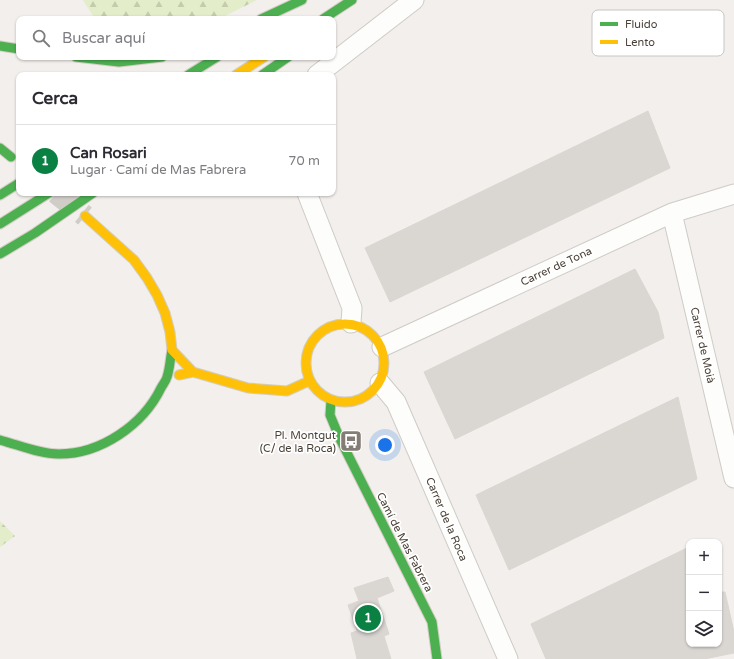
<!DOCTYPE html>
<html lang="es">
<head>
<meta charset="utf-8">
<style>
	body { margin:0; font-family:"Varela Round",sans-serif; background:#f7f7f7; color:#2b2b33 }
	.controls { position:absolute; right:12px; bottom:12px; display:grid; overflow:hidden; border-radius:8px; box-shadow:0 1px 3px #0004 }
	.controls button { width:36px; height:36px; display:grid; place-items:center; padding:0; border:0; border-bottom:1px solid #e1e1e2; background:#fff; color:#2b2b33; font:20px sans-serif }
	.you { position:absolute; left:385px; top:445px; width:14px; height:14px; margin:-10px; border:3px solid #fff; border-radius:50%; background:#1a73e8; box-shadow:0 0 0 6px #1a73e833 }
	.badge { display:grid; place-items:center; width:26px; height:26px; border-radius:50%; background:#0b8043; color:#fff; font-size:13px; font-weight:700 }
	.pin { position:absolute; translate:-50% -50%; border:2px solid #fff; box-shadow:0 1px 4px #0006 }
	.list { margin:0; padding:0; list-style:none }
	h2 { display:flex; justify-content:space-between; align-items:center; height:52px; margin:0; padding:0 16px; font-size:17px }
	h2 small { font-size:13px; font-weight:400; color:#7c7c81 }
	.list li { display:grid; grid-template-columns:26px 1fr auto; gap:12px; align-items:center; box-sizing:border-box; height:72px; padding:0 16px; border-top:1px solid #e1e1e2 }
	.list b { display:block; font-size:15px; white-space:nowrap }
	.list p { margin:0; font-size:13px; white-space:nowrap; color:#7c7c81 }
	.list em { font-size:13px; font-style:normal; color:#7c7c81 }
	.icon { flex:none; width:22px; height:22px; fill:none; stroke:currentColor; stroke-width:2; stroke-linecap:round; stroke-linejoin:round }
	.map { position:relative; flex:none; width:734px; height:659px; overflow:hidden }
	.search { position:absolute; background:#fff; box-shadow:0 1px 3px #0004; left:16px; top:16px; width:320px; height:44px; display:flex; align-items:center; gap:10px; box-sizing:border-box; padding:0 14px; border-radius:8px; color:#7c7c81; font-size:15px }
	.panel { position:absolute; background:#fff; box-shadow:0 1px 3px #0004; left:16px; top:72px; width:320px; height:124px; border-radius:8px }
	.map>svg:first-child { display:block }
	.forest { fill:url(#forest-firs) }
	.building { fill:#dad6d2; stroke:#dbd6d1 }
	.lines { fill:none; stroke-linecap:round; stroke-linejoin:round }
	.secondary-tunnel { stroke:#d0ccc8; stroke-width:22; stroke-dasharray:22 11; stroke-linecap:butt }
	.street-casing { stroke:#cfcbc7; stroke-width:21 }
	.fast-casing { stroke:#d3cdc3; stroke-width:11 }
	.slow-casing { stroke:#d3cdc3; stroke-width:11 }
	.street { stroke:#fdfdfc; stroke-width:19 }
	.fast { stroke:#4caf50; stroke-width:9 }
	.slow { stroke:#ffc107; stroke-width:9 }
	.labels { text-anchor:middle; stroke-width:3.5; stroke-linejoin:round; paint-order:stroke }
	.street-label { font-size:11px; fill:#494036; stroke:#fff }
	.poi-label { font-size:11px; fill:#494036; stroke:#fff; text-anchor:end }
	.key { fill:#fff; stroke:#c8c6c3; stroke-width:1 }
	.key-label { font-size:11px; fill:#494036 }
</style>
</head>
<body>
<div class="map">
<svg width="734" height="659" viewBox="0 0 734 659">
	<defs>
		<pattern id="forest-firs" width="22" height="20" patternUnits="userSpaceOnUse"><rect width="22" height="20" fill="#e3edca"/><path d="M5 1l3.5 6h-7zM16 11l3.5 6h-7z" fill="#c4ccae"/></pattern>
	</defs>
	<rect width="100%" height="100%" fill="#f2efec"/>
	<!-- forest -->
	<path class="forest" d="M83,0H257L219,19H95Z
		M0,521L15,536L0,547Z"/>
	<!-- building -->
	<path class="building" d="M648,111L670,168L390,302L365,248Z
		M635,269L658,312L664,338L455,439L424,372Z
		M678,397L697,479L509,570L476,495Z
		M689,547V644H719V592H725L734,632V653L704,659H546L531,624Z
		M388,577L394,591L377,598L389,634L384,636L391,659H357L351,633L357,631L348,605L359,601L354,588Z"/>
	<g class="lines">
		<!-- secondary-tunnel -->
		<path class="secondary-tunnel" d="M56,193L85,216"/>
		<!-- street casing -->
		<g class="street-casing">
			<path id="street" d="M317,75L414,0
				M307,193L352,308L351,323
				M672,213L734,478
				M382,347L672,213L734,194
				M380,383L396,402L508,659"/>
		</g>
		<!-- fast casing -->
		<g class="fast-casing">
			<path id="fast" d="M261,19L302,0
				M323,19L352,0
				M0,46L19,49
				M76,57L119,62L162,57
				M188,75L217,57
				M262,75L288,57
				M0,148L11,157
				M0,195L19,183
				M0,224L49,193
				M0,254L35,233L93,193
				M331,401L330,415L340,439L432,622L437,659
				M0,440C19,445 39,454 59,454C101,454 143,425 161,388C163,384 166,381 167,377C170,368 170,359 172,350"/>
		</g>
		<!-- slow casing -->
		<g class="slow-casing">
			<path id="slow" d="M236,75L264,57
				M85,216L134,260L147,278L157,295L165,313L170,332L172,350L193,372
				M306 363a39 39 0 1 1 78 0a39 39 0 1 1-78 0Z
				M179,375L193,372L248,388L287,391L309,381"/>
		</g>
		<!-- street -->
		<use href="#street" class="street"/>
		<!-- fast -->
		<use href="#fast" class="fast"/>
		<!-- slow -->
		<use href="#slow" class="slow"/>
	</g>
	<!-- icons -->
	<defs>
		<g id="bus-square" transform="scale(1.15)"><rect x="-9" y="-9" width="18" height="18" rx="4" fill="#847d76" stroke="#fff"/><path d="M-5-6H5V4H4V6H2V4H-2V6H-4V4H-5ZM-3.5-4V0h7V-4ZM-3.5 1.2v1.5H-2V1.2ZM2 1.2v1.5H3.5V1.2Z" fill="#fff"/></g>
	</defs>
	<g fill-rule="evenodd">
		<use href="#bus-square" x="351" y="441"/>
	</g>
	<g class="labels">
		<!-- street labels -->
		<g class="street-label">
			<text transform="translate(556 266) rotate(-25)" y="4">Carrer de Tona</text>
			<text transform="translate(703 345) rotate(77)" y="4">Carrer de Moià</text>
			<text transform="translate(447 519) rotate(67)" y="4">Carrer de la Roca</text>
			<text transform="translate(405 542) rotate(63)" y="4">Camí de Mas Fabrera</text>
		</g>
		<!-- poi labels -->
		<g class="poi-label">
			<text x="336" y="439">Pl. Montgut<tspan x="336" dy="13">(C/ de la Roca)</tspan></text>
		</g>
	</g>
	<!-- legend -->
	<rect x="592" y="10" width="132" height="46" rx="6" class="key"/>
	<rect x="600" y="22" width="18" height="4" fill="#4caf50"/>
	<rect x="600" y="40" width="18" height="4" fill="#ffc107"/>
	<g class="key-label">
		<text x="625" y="28">Fluido</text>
		<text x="625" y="46">Lento</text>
	</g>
</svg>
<div class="controls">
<button>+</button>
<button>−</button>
<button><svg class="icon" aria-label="layers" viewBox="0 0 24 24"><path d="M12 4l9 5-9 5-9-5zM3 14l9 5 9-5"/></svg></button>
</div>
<div class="you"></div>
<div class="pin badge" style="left:368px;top:618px">1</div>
<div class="search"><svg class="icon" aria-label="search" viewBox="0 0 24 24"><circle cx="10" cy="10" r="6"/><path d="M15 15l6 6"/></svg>Buscar aquí</div>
<section class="panel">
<h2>Cerca<small></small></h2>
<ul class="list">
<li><span class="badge">1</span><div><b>Can Rosari</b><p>Lugar · Camí de Mas Fabrera</p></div><em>70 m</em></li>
</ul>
</section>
</div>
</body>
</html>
